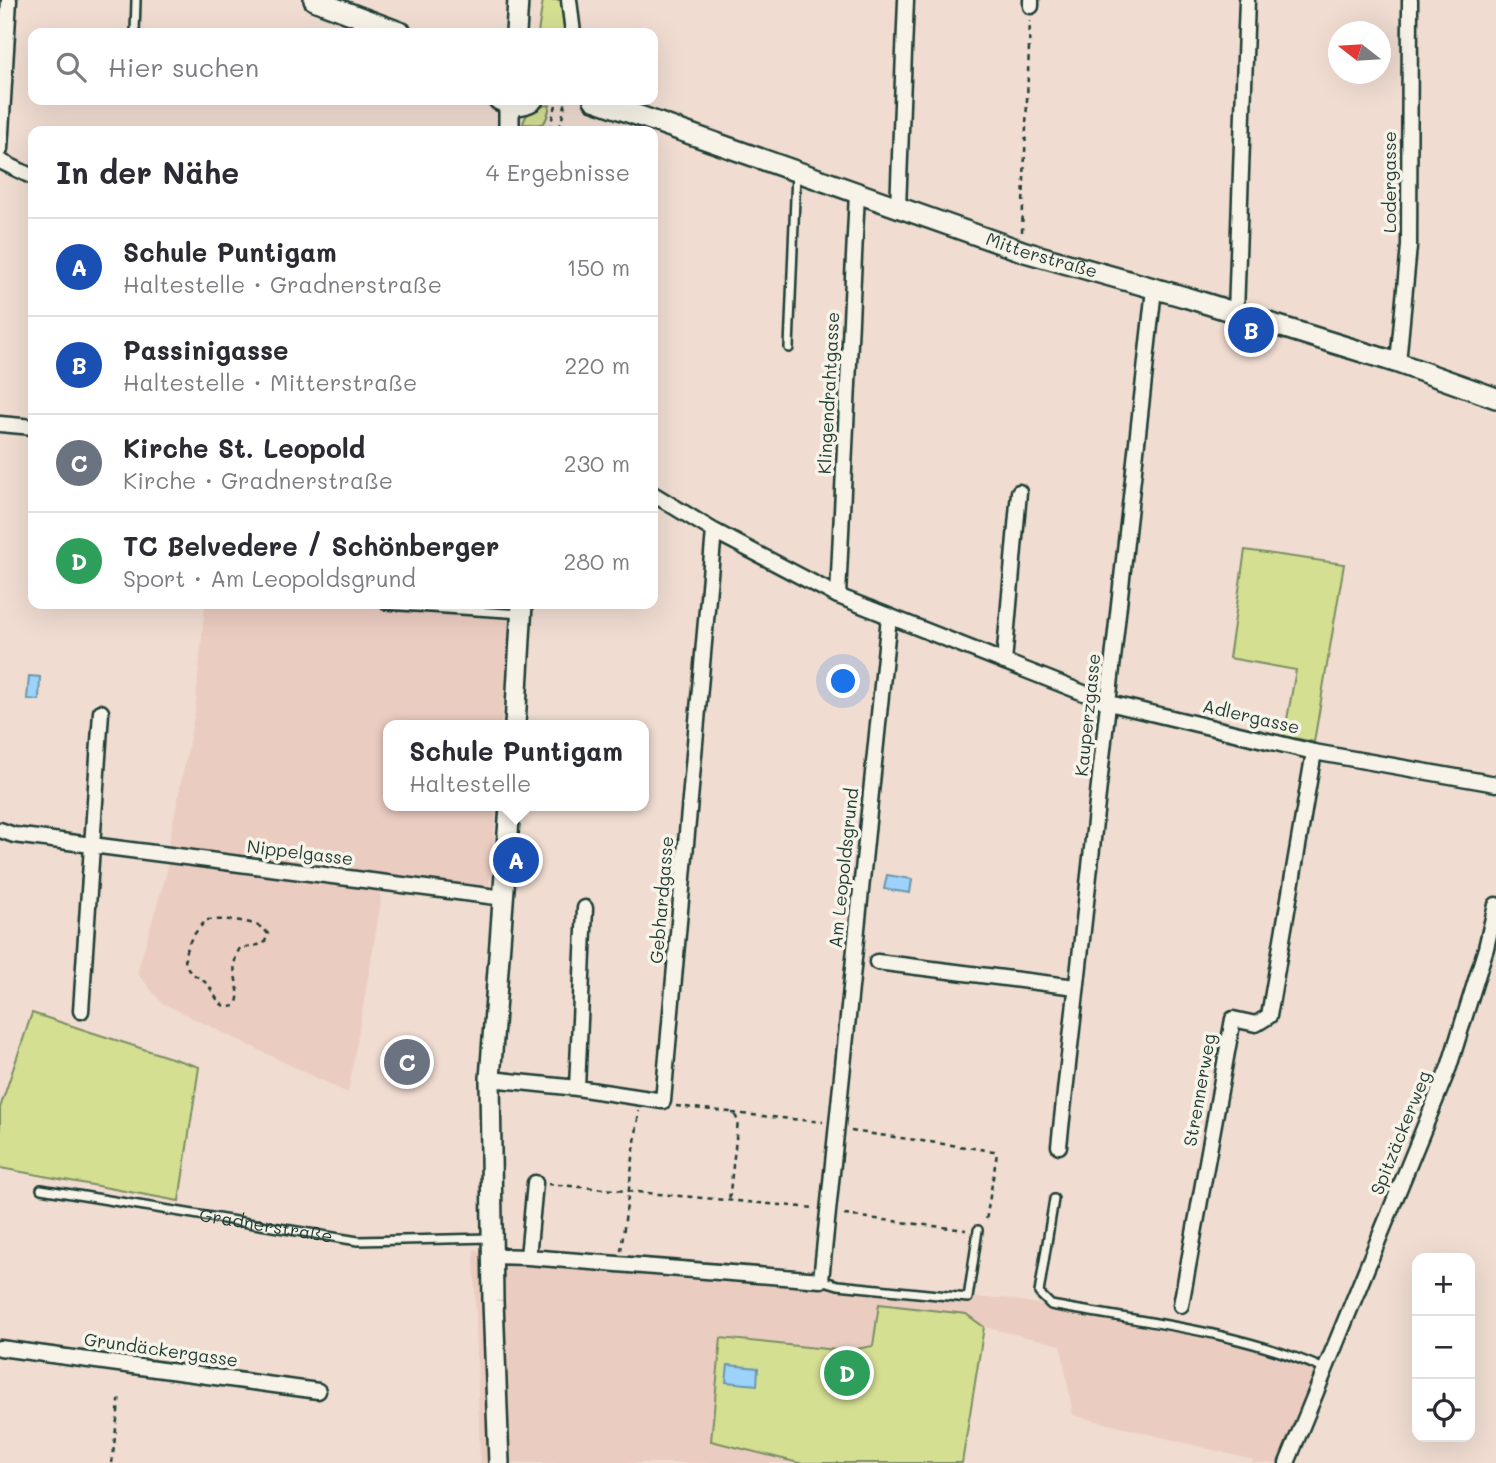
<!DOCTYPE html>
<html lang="de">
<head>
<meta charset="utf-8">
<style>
	body { margin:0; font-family:Mali,sans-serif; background:#f2f2f3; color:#2b2b33 }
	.controls { position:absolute; right:21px; bottom:21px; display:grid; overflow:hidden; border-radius:14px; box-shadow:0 7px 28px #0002 }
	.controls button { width:63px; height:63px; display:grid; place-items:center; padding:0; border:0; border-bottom:2px solid #e1e1e2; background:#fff; color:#2b2b33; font:35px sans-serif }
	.compass { position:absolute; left:1328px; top:21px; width:63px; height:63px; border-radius:50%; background:#fff; box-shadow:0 7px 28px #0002; rotate:287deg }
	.you { position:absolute; left:844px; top:682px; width:24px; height:24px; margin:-18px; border:5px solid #fff; border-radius:50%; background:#1a73e8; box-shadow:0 0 0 10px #1a73e833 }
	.badge { display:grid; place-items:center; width:46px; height:46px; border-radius:50%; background:#c8321e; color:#fff; font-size:23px; font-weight:700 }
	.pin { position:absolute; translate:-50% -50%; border:4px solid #fff; box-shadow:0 2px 7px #0006 }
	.popup { position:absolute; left:383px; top:720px; width:266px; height:91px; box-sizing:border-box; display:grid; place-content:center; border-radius:14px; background:#fff; filter:drop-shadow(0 2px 5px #0005); font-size:23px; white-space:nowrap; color:#7c7c81 }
	.popup b { font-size:26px; color:#2b2b33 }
	.popup::after { content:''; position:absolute; left:50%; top:100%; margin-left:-14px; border:14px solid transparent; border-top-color:#fff }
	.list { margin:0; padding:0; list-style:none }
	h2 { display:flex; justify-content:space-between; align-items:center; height:91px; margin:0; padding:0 28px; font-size:30px }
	h2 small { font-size:23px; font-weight:400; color:#7c7c81 }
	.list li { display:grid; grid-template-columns:46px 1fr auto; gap:21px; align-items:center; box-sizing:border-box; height:98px; padding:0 28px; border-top:2px solid #e1e1e2 }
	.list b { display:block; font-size:26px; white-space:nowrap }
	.list p { margin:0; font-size:23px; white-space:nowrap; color:#7c7c81 }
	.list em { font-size:23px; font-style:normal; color:#7c7c81 }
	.icon { flex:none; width:38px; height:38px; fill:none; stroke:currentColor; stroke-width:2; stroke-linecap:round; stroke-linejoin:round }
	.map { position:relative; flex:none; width:1496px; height:1463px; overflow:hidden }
	.search { position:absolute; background:#fff; box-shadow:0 7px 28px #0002; left:28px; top:28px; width:630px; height:77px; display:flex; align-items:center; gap:18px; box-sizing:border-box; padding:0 24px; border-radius:14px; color:#7c7c81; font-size:26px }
	.panel { position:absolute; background:#fff; box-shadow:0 7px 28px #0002; left:28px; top:126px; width:630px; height:483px; border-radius:14px }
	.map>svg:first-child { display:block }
	.built { fill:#ebccc1 }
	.green { fill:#d4df92; stroke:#7a8e63; stroke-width:2 }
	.water { fill:#9dd2fb; stroke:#6b96ab; stroke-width:2 }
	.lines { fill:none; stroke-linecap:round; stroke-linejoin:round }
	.lane-casing { stroke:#1f3d34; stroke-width:12 }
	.street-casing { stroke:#1f3d34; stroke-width:19 }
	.secondary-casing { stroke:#1f3d34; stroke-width:24 }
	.path { stroke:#1f3d34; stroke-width:2.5; stroke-dasharray:5 5; stroke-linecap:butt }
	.lane { stroke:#f7f3e8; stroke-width:7 }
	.street { stroke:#f7f3e8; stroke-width:14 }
	.secondary { stroke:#f7f3e8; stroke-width:19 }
	.labels { text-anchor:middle; stroke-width:7; stroke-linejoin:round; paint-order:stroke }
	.street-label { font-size:18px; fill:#1f3d34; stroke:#f7f3e8 }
</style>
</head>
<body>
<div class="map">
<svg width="1496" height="1463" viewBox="0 0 1496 1463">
	<rect width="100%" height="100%" fill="#f0dcd1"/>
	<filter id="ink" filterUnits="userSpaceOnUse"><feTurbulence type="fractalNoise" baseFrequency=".0143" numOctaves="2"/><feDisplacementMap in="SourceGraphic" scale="14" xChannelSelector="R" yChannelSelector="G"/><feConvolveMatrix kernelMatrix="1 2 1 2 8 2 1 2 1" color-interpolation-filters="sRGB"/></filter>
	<g filter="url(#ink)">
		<!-- built -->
		<path class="built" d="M205,604H513L501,725H388V806H496L489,896L378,882L381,902L348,1093L162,1003L137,973L167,871L169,843L195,712Z
			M474,1249L493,1256L528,1257L968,1298H1003L1242,1339L1324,1369L1287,1463H1252L1253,1460L1073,1415L1061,1345L984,1327L966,1314L879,1304L874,1346L846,1351L721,1338L711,1441L799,1463H480Z"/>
		<!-- green -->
		<path class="green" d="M543,0H563L568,33H538Z
			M550,105C545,127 546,125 523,124C526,110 537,106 550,105Z
			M1245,550L1344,564L1314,742L1284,736L1296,670L1229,658Z
			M32,1013L199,1067L179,1201L0,1168V1108Z
			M879,1304L966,1314L984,1327L962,1463H799L711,1441L721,1338L846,1351L873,1346Z"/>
		<!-- water -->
		<path class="water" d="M29,676L40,677L39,700L27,699Z
			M887,875L912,879L910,893L884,889Z
			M728,1365L758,1368L757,1385L726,1382Z"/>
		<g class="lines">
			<!-- lane casing -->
			<g class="lane-casing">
				<g id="lane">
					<path d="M135,33L136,0"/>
					<path d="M789,348L796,173"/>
					<path d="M385,605L521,614"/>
					<path id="s1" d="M41,1189L358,1241L491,1238"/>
					<path d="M1054,1199L1039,1293L1051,1305C1143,1322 1239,1331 1324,1369"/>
					<path d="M821,1280L838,1285L968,1298L978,1230"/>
				</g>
			</g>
			<!-- street casing -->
			<g class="street-casing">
				<path id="street" d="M569,0L573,33
					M1031,6V0
					M0,149L9,0
					M0,161L33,177
					M898,208L906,0
					M1236,313L1247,0
					M1398,363L1409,246L1410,0
					M0,424L33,427
					M653,494L714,531L838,596L1109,703L1314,752L1496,784
					M838,596L857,193
					M1004,662L1019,492
					M0,830L14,835L504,898
					M877,962L1076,987
					M81,1011L101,712
					M490,1079L577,1088L663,1101L714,531
					M577,1088L585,908
					M1059,1146L1154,289
					M493,1256L528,1257L821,1280L889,617
					M528,1257L535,1183
					M1181,1305L1233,1019L1256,1024L1269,1016L1314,752
					M0,1348L318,1391
					M1287,1463L1449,1067L1486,948L1496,905"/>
			</g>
			<!-- secondary casing -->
			<g class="secondary-casing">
				<g id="secondary">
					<path d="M314,0L402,33"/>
					<path d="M516,33L518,0"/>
					<path d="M499,100C511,106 522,107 533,100"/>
					<path id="s2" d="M594,100L1025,252L1185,297L1398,363L1496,398"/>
					<path d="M509,131V105"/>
					<path d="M515,725L522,604"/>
					<path d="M499,1463L493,1301L490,1079L510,806"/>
				</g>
			</g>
			<!-- path -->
			<path class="path" d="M560,128L566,100
				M549,129L556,105
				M525,130H564
				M1022,232L1030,21
				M207,920C223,919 259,919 268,934L264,944L240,948C225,973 246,989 235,1006C218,1010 217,996 208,985C203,979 196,977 191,972C175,956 195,931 207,920Z
				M676,1106L730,1112L735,1115L738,1121L729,1201
				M732,1113L823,1122
				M851,1131L994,1151L997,1153L986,1221
				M548,1184L814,1208
				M844,1215L966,1230
				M621,1251L639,1111
				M112,1463L120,1394"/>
			<!-- lane -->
			<use href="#lane" class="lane"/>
			<!-- street -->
			<use href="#street" class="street"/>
			<!-- secondary -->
			<use href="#secondary" class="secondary"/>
		</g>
	</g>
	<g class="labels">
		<!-- street labels -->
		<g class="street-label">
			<text transform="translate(1390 182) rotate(-90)" y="6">Lodergasse</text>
			<text dy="6" stroke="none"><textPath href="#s2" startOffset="474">Mitterstraße</textPath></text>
			<text transform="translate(829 393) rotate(-87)" y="6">Klingendrahtgasse</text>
			<text transform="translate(1088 715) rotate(-84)" y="6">Kauperzgasse</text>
			<text transform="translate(1251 717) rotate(13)" y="6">Adlergasse</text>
			<text transform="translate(300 853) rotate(7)" y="6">Nippelgasse</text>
			<text transform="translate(844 868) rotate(-84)" y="6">Am Leopoldsgrund</text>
			<text transform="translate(662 900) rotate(-85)" y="6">Gebhardgasse</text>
			<text transform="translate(1200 1090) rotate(-80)" y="6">Strennerweg</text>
			<text transform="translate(1401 1133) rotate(-68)" y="6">Spitzäckerweg</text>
			<text dy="6" stroke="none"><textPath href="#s1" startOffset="228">Gradnerstraße</textPath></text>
			<text transform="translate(161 1350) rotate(8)" y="6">Grundäckergasse</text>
		</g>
	</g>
</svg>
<div class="controls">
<button>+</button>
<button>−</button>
<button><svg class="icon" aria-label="locate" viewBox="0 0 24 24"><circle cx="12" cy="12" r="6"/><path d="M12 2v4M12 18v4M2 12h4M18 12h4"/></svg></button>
</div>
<svg class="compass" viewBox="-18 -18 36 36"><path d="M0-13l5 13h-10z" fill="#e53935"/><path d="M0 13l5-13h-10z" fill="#7c7c81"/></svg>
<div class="you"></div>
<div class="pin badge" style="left:516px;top:860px;background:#1a4fb4">A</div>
<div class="popup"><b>Schule Puntigam</b>Haltestelle</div>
<div class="pin badge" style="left:1251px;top:330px;background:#1a4fb4">B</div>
<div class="pin badge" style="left:407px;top:1062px;background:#6b7280">C</div>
<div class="pin badge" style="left:847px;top:1373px;background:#2e9e5b">D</div>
<div class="search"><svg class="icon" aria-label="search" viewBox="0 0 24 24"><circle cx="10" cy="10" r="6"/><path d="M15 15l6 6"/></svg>Hier suchen</div>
<section class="panel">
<h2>In der Nähe<small>4 Ergebnisse</small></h2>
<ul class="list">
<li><span class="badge" style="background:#1a4fb4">A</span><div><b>Schule Puntigam</b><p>Haltestelle · Gradnerstraße</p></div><em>150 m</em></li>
<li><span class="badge" style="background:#1a4fb4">B</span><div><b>Passinigasse</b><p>Haltestelle · Mitterstraße</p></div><em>220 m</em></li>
<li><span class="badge" style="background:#6b7280">C</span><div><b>Kirche St. Leopold</b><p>Kirche · Gradnerstraße</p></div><em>230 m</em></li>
<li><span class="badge" style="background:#2e9e5b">D</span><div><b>TC Belvedere / Schönberger</b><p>Sport · Am Leopoldsgrund</p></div><em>280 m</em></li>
</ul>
</section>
</div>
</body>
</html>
